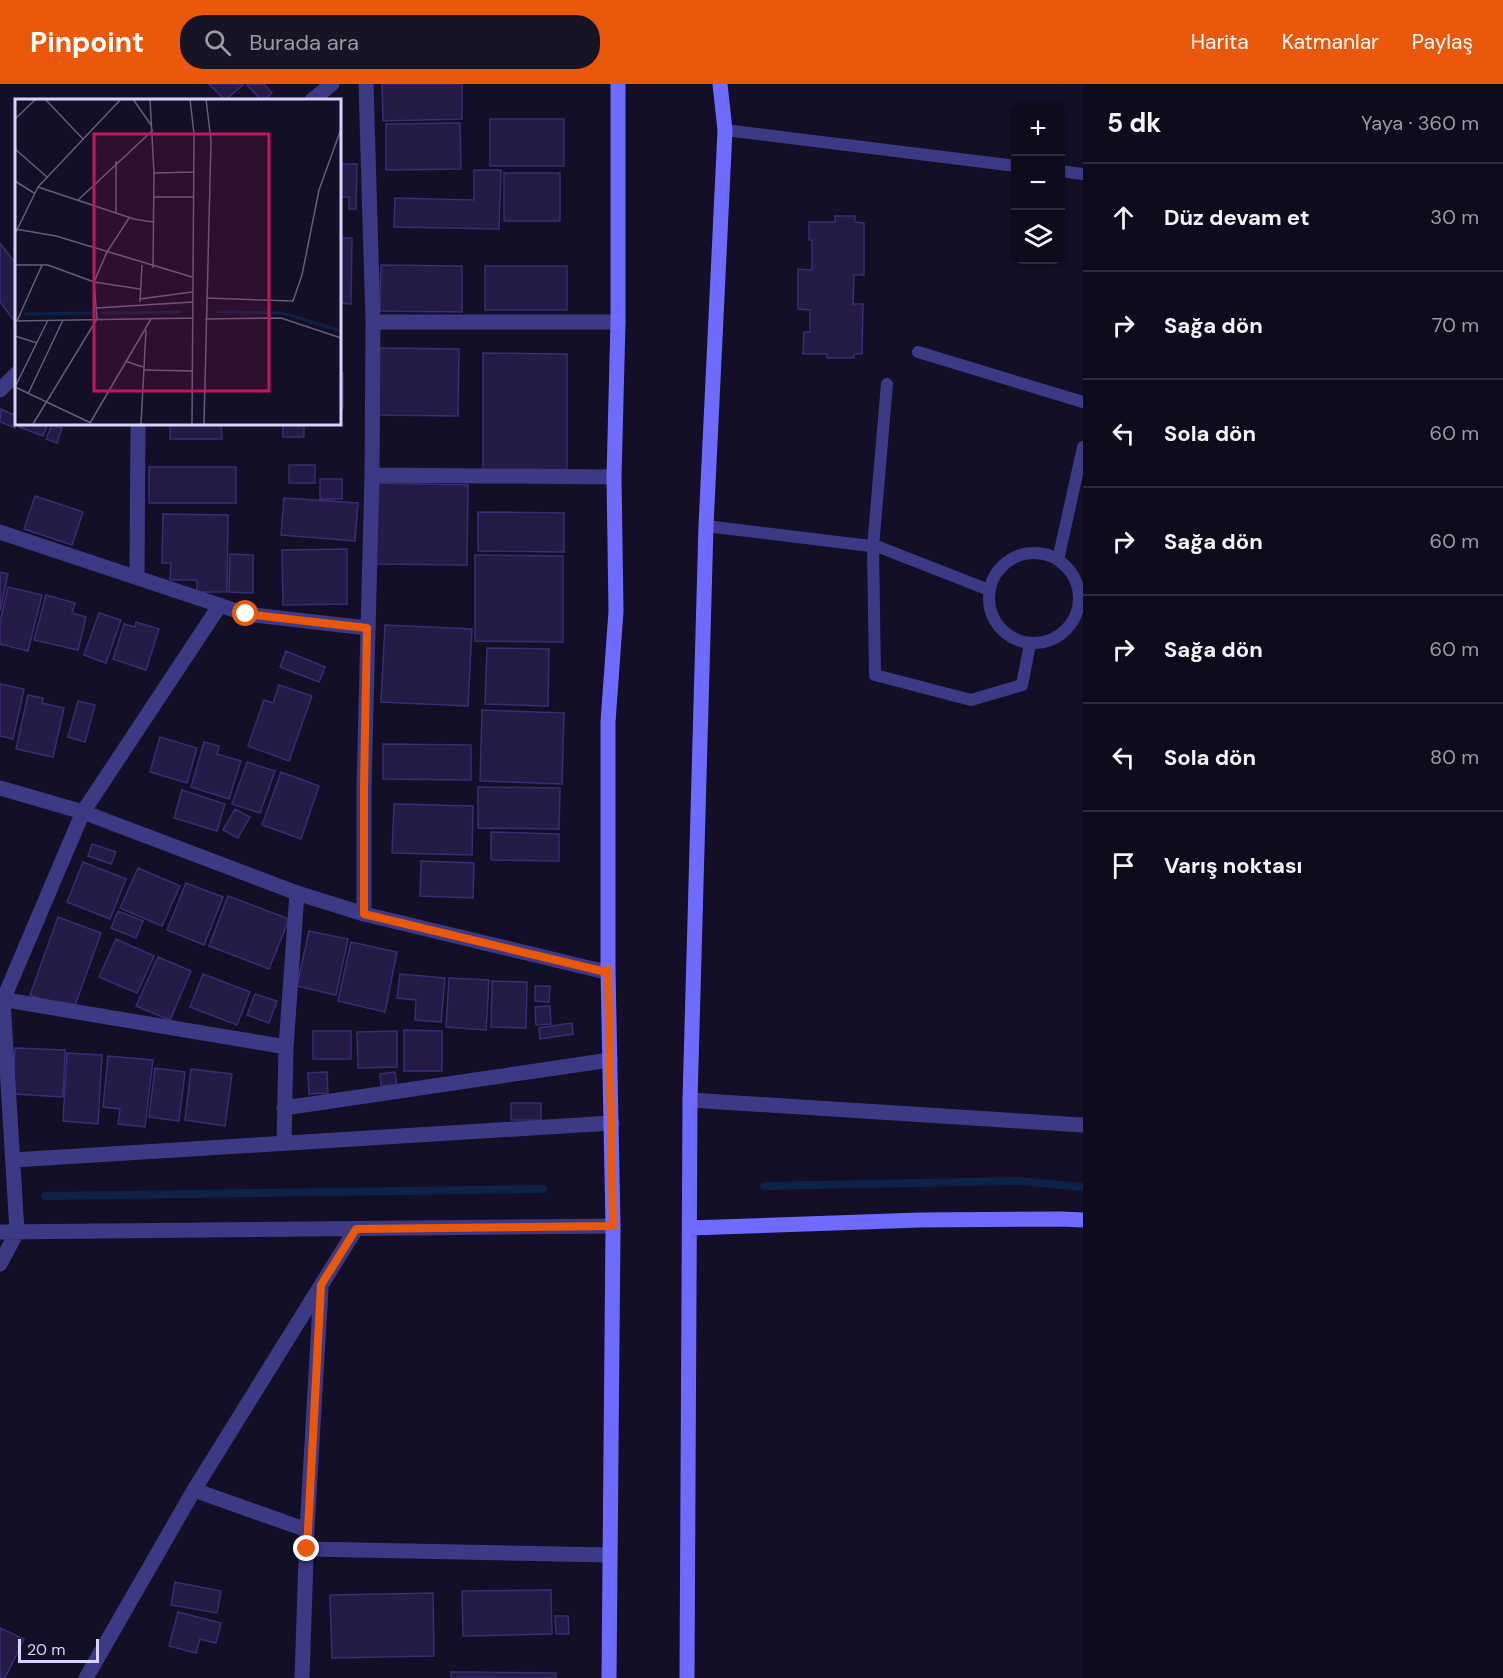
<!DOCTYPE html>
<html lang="tr">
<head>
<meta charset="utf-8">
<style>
	body { margin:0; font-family:"DM Sans",sans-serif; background:#171425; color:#f1f3f6 }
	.controls { position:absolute; right:18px; top:18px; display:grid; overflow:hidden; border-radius:12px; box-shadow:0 2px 4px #0004 }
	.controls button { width:54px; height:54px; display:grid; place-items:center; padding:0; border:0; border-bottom:2px solid #2e2b3b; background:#0e0b1c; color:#f1f3f6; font:30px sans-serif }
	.scale { position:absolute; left:18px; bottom:15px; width:81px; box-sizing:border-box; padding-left:6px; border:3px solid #d9d4ff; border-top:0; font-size:16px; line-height:21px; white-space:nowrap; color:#d9d4ff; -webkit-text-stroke:4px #130f26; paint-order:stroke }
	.stop { position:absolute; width:18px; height:18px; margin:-14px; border:4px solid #ea580c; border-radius:50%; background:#fff }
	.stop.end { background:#ea580c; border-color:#fff; box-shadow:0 2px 6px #0008 }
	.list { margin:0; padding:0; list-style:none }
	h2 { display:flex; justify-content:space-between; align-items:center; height:78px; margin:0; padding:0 24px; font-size:26px }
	h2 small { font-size:20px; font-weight:400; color:#9b9ba3 }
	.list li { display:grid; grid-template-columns:39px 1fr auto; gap:18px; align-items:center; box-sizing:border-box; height:108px; padding:0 24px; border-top:2px solid #2e2b3b }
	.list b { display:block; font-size:22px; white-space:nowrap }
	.list em { font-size:20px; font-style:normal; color:#9b9ba3 }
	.icon { flex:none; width:33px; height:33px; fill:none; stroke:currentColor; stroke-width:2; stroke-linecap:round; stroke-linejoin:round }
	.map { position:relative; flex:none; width:1083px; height:1594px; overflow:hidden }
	header { display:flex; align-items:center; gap:36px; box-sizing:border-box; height:84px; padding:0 30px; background:#ea580c; color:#fff }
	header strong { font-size:28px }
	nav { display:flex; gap:33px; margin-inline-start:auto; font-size:21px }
	.search { width:420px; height:54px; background:#171425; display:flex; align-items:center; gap:15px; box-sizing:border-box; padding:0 21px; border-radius:24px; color:#9b9ba3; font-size:22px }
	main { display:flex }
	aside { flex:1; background:#0e0b1c }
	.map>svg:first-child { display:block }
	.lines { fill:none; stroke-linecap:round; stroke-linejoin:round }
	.stream { stroke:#0c2248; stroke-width:8 }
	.building { fill:#241b47; stroke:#3b2d73; stroke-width:1.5 }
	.lane { stroke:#3d3a85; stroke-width:12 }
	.street { stroke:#3d3a85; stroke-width:15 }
	.secondary { stroke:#6f6bff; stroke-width:15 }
	.route { stroke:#ea580c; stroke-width:8 }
	.inset-river { fill:none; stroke:#0c2248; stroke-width:3 }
	.inset-road { fill:none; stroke:#625e7d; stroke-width:1.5 }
	.view { fill:#c2185b; fill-opacity:0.15; stroke:#c2185b; stroke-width:3 }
	.inset-edge { fill:none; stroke:#d9d4ff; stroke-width:3 }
</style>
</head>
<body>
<header>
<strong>Pinpoint</strong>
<div class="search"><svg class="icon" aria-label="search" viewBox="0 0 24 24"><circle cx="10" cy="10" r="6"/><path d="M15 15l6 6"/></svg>Burada ara</div>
<nav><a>Harita</a><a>Katmanlar</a><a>Paylaş</a></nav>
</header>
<main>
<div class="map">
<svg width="1083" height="1594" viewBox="0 0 1083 1594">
	<rect width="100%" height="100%" fill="#130f26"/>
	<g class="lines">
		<!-- stream -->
		<path class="stream" d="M764,1102L1019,1097L1083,1103
			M45,1112L543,1105"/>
	</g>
	<!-- building -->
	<path class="building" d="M209,0H244L225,16Z
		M248,0H264L272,9L264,16H261L247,1Z
		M382,0H462V35L383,37Z
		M490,35H564V82H490Z
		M460,39L461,85L386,86V40Z
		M339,80H357L356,125H349V113H339Z
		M474,86H501L499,145L394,143L395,114L474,116Z
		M504,89H560V137H504Z
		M835,132H855V138L864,139V191H854L853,220H863L862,270H854V274H827V270H803L804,248H810V226L798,225V185L812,186V156H809V138H835Z
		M339,154H352L351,220L339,219Z
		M0,159L16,180V239L0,218Z
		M381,181L462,182V228L380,227Z
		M485,182H567V226H485Z
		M376,264L459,265L458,332L376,331Z
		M483,269L567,270V389H483Z
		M339,289H343V324H339Z
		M1,325L16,332L15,344L0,338Z
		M20,339H48L43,352L19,343Z
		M170,339H221L222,355H170Z
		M283,339H304V353H283Z
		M52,341L62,344L57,359L46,355Z
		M289,381H315V399H289Z
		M149,383H236V419H149Z
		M320,395H342V415H320Z
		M376,399L468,401L467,481L375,480Z
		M35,412L83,428L72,461L24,445Z
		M284,414L358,419L355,457L281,451Z
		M478,428L564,429V468L478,467Z
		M163,430L228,431L227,508H197V496H170L171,479H162Z
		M347,465V520L283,521L282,466Z
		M230,470L253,471V509L229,508Z
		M475,471L563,472V558L475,557Z
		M0,488L8,490L0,527Z
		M8,503L42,511L28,567L0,560V538Z
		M46,511L75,519L72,529L86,533L78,566L34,556Z
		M99,529L121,536L106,579L84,571Z
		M136,538L159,545L146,586L113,575L124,540L135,543Z
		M385,541L472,545L468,622L381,618Z
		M487,564L549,565L548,622L485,620Z
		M286,567L325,583L319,598L280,583Z
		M0,600L24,605L13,655L0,652Z
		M279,601L312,612L289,677L248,662L264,616L273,619Z
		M28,611L43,614L42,619L64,624L53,673L16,665Z
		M78,617L95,621L85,658L68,653Z
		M482,626L564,629L562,700L480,697Z
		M160,653L197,664L187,699L150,688Z
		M204,658L219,662L217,670L241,677L229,715L191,703Z
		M383,660L471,661V696L383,695Z
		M247,678L275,687L260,729L232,720Z
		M281,688L319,702L301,755L262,741Z
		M478,703L560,704L559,745L478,744Z
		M182,706L225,720L217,747L174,734Z
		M394,720L473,722L472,771L392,769Z
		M235,725L250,733L238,754L223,746Z
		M491,748L559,750V777L491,776Z
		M92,760L116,768L111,780L88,772Z
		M421,777L474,779L473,814L420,812Z
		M83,778L126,795L110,835L67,818Z
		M138,784L180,802L162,842L120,824Z
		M186,799L223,813L204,861L167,846Z
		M228,812L289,835L269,885L209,862Z
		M118,827L143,837L136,854L111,844Z
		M58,833L101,849L73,927L30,911Z
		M309,847L348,855L336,911L297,902Z
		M116,855L154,872L137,909L99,893Z
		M351,858L397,868L385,928L338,917Z
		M158,873L191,887L170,936L136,922Z
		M203,890L250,908L237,941L190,923Z
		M400,890L445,894L441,938L415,936L416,916L397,914Z
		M449,894L489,896L486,946L446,943Z
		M492,897L527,898L526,944L491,943Z
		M535,902H550L549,918L535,917Z
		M255,910L277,917L269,939L247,931Z
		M550,922L551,940L536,941L535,923Z
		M572,939L573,950L540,955L539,944Z
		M404,946L442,947V987H404Z
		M313,947H351V975H313Z
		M397,947V983L358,984L357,948Z
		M15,964L65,966L63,1013L13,1010Z
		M67,969L102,971L98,1040L63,1037Z
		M108,972L153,976L145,1043L118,1040L120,1025L103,1023Z
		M155,984L185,988L179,1037L149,1033Z
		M191,985L232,990L225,1042L185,1036Z
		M327,988L328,1009L309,1010L308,989Z
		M395,988L397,1001L381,1002L380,990Z
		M511,1019H541V1036H511Z
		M175,1498L221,1507L217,1529L171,1521Z
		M551,1506L552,1550L463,1552L462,1507Z
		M433,1509L434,1572L332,1574L330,1511Z
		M178,1528L221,1539L216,1559L200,1555L196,1569L169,1562Z
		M555,1532H568L569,1550H556Z
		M0,1544L24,1555L5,1594H0Z
		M451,1588L556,1589V1594H451Z"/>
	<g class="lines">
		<!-- lane -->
		<path class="lane" d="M725,46L1016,82
			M1060,87L1083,90
			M918,268L1083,318
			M887,300L873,463L875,591L971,616L1022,601L1030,560
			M706,442L879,463L989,506
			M989 514a45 45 0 1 1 90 0a45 45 0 1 1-90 0Z
			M1058,476L1083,363"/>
		<!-- street -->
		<path class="street" d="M312,16L332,0
			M373,238H618
			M0,306L16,290
			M372,391L614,393
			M0,448L246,530L367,544
			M137,493L138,339
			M0,704L83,728L297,809L364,830L606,888L608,885
			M364,830V702L372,391L373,238L366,0
			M0,915L286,963
			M690,1016L1083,1041
			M284,1024L610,976
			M284,1059L286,963L297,809
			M13,1076L612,1039
			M0,1148L613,1142
			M0,1180L17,1148L3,916L83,728L220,521
			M194,1406L307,1446
			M307,1465L609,1471
			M86,1594L194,1406L356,1145
			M302,1594L307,1446L321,1204"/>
		<!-- secondary -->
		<path class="secondary" d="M690,1144L920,1136L1061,1135L1083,1136
			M609,1594L613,1142L608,885V638L616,527L614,393L618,238V0
			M687,1594L690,1016L706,442L725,46L720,0"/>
	</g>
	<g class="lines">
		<!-- route -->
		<path class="route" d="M246,530L367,544L364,702V830L606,888L608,885L613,1142L356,1145L321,1201L307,1465"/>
	</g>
	<!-- overview -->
	<g transform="translate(15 15)">
		<rect width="326" height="326" fill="#130f26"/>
		<path class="inset-river" d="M202,213L268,214L326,232M86,214L166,213M9,215L77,214"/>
		<path class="inset-road" d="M30,0L68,40M118,0L136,26M135,0L139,74L138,169M175,0L179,35L177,325M0,20L21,0M0,50L32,78M139,74L179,73M0,82L19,94M23,88L119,120L138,123M139,98H178M62,102L138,31M101,115V62M0,130L41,137L177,178M0,135L23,88L106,0M0,166H33L79,183L125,190M191,199L278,202L287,176L304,91L326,30M125,200L177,193M125,203L127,166M81,209L178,203M190,220L266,219L326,239M0,222L178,219M2,222L27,166M0,237L22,244M110,262L128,268M128,271L177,272M0,288L76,324M0,288L33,221M13,295L48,221M75,324L136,220M18,325L82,220L79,183L92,153L114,119M126,325L131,231M189,325L196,42L191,0"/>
		<path class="view" d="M79,35H254V292H79Z"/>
		<rect width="326" height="326" class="inset-edge"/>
	</g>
</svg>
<div class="controls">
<button>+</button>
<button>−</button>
<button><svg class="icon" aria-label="layers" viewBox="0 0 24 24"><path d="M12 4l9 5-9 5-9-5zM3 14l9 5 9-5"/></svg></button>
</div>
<div class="scale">20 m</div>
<div class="stop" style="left:246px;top:530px"></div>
<div class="stop end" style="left:307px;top:1465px"></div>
</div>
<aside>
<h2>5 dk<small>Yaya · 360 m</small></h2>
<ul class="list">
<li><svg class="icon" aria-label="ahead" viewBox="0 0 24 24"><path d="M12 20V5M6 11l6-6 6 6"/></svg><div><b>Düz devam et</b></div><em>30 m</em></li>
<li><svg class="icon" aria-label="right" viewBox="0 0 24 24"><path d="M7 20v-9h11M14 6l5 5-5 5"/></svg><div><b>Sağa dön</b></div><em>70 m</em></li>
<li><svg class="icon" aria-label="left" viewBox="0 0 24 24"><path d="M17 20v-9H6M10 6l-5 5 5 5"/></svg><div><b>Sola dön</b></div><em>60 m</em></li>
<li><svg class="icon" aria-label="right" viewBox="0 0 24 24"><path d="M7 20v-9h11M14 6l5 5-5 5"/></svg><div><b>Sağa dön</b></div><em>60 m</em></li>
<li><svg class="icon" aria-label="right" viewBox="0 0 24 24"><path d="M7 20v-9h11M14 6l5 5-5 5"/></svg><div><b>Sağa dön</b></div><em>60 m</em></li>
<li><svg class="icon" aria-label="left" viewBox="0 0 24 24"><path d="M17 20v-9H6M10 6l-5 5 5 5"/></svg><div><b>Sola dön</b></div><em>80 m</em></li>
<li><svg class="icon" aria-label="arrive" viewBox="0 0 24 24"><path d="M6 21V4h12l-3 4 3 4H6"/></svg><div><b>Varış noktası</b></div></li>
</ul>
</aside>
</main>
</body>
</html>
